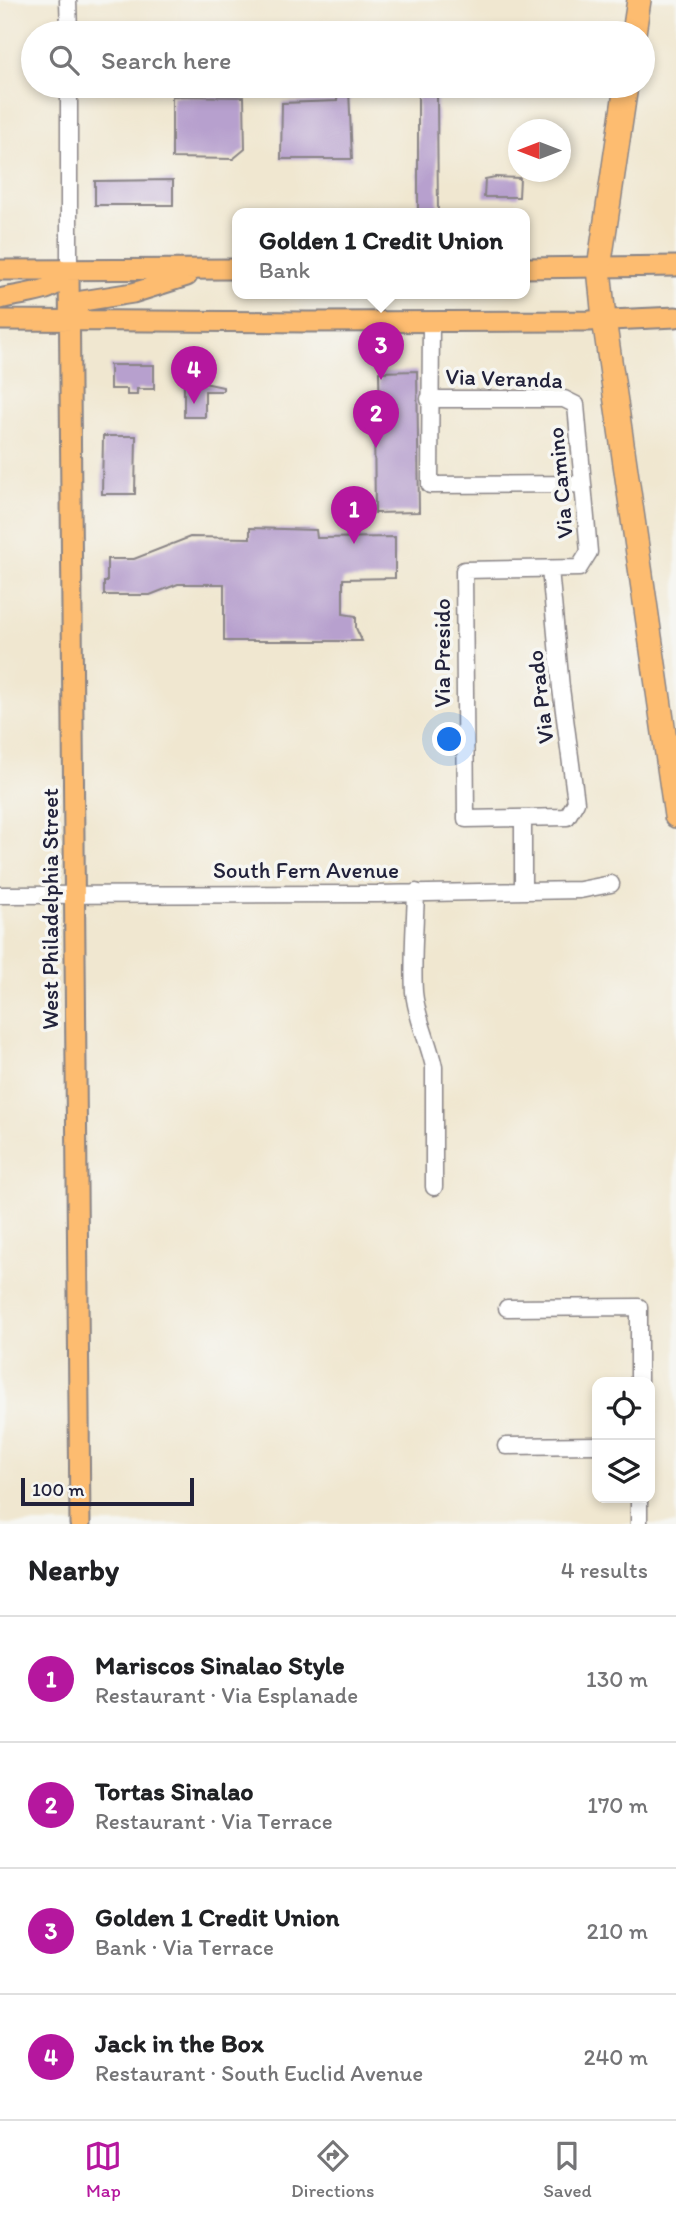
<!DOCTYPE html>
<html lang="en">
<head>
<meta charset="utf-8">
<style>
	body { margin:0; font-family:Itim,sans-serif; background:#f6f6f6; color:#202124 }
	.controls { position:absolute; right:21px; bottom:21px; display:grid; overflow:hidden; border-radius:14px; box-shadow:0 4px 10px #0003 }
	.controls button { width:63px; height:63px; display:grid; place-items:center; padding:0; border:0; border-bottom:2px solid #e0e0e0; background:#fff; color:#202124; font:35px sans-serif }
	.compass { position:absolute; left:508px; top:119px; width:63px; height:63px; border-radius:50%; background:#fff; box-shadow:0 4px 10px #0003; rotate:270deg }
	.scale { position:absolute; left:21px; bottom:18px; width:173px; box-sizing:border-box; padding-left:7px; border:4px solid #22223b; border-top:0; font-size:19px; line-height:24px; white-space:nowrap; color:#22223b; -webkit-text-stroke:5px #f6f6f2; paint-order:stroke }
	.you { position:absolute; left:450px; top:740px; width:24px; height:24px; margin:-18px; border:5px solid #fff; border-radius:50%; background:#1a73e8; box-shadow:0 0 0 10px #1a73e833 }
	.badge { display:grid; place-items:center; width:46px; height:46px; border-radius:50%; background:#b5179e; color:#fff; font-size:23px; font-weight:700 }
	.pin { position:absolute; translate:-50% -58px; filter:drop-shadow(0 2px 4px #0008) }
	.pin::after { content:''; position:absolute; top:37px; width:24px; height:21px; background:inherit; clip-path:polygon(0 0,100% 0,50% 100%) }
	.popup { position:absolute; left:232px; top:208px; width:298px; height:91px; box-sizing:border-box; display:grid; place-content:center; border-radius:14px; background:#fff; filter:drop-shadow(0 2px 5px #0005); font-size:23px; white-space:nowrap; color:#757577 }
	.popup b { font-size:26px; color:#202124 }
	.popup::after { content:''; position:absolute; left:50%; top:100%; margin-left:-14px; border:14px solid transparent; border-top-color:#fff }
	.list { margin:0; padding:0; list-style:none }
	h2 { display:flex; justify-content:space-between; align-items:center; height:91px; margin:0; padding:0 28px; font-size:30px }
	h2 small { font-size:23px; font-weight:400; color:#757577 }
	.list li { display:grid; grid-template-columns:46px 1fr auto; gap:21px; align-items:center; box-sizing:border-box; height:126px; padding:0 28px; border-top:2px solid #e0e0e0 }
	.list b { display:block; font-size:26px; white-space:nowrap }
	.list p { margin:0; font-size:23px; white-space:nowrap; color:#757577 }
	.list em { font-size:23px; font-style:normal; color:#757577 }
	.icon { flex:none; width:38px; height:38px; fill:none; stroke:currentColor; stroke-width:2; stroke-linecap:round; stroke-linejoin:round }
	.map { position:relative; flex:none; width:676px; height:1524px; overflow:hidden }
	.search { position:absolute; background:#fff; box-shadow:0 4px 10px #0003; left:21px; right:21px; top:21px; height:77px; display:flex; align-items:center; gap:18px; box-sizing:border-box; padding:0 24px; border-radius:38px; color:#757577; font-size:26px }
	.sheet { height:595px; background:#fff }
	nav { display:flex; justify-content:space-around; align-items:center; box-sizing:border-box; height:98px; border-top:2px solid #e0e0e0; background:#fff; font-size:19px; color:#757577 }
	nav a { display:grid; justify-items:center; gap:4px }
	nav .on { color:#b5179e }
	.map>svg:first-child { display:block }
	.building { fill:#b7a0ce }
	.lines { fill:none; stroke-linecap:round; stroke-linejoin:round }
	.minor-casing { stroke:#898486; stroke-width:19 }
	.major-casing { stroke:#898486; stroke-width:23 }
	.highway-casing { stroke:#898486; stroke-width:26 }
	.minor { stroke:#fff; stroke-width:16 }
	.major { stroke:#fdbc70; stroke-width:19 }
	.highway { stroke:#fdbc70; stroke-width:23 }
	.labels { text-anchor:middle; stroke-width:7; stroke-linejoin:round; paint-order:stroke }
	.street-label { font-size:23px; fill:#22223b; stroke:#f6f6f2 }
</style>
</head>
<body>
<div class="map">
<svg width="676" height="1524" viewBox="0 0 676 1524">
	<rect width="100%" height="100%" fill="#f6f6f2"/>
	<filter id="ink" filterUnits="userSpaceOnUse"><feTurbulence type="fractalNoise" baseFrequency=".0143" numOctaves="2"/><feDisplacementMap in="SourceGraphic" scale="14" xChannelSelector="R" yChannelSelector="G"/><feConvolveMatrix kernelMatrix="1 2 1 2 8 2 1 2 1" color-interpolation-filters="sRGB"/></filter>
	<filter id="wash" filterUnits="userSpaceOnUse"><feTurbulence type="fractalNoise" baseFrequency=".00686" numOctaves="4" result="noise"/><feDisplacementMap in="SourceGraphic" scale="28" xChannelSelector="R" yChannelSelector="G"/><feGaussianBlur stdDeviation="1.57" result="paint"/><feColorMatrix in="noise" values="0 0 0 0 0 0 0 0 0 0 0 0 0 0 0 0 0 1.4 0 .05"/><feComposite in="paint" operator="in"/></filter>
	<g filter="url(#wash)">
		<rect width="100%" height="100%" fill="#f0e7d0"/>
		<g id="blocks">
			<!-- building -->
			<path class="building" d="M418,86H446L447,96H437L438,214H418Z
				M338,89L349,90L352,159H281L282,103L337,101Z
				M172,96L244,97L245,149L233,159L172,158Z
				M495,177L520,178L519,197H484L485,179Z
				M173,180V205H95V181Z
				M110,365H154V389H137V395H127V389H110Z
				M190,371H204V383L223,387V391H205V417H184V373Z
				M417,371L419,512L375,513L374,419H380L379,372Z
				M103,436H136L135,494H102Z
				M250,528L316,530L317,538L395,537V578L343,579V614L356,616V628L362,641H224V584H178L150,595H104V582H107V559H134L190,537L250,538Z"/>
		</g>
	</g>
	<g filter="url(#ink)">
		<use href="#blocks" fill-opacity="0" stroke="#898486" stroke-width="2"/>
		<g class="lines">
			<!-- minor casing -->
			<g class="minor-casing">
				<path id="minor" d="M68,0L69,33
					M69,86V270
					M431,321L430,485L582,484
					M429,399H564L576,405L589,552L579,568L464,570L466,819L567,817L576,802L561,688L550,569
					M523,891V819
					M416,892C415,925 412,959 414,992C416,1017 429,1042 434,1067V1187
					M0,895L377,894L580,890L611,884
					M507,1308L639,1307V1382
					M506,1446L597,1445
					M639,1498V1524"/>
			</g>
			<!-- major casing -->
			<g class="major-casing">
				<path id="major" d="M524,268L676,266
					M0,270L238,269
					M69,270L80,1524
					M0,299C25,292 56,295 69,270
					M70,319L82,301L133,293L187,276
					M0,320L307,322L589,321L676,317"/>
			</g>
			<!-- highway casing -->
			<g class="highway-casing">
				<path id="highway" d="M634,33L639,0
					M626,86L599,268L604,319L676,816"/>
			</g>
			<!-- minor -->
			<use href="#minor" class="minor"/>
			<!-- major -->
			<use href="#major" class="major"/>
			<!-- highway -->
			<use href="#highway" class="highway"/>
		</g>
	</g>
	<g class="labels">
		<!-- street labels -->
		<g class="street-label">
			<text transform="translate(504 378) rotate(2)" y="8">Via Veranda</text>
			<text transform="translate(560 483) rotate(-95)" y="8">Via Camino</text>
			<text transform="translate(442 653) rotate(-90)" y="8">Via Presido</text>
			<text transform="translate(540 697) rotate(-97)" y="8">Via Prado</text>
			<text x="306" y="878">South Fern Avenue</text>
			<text transform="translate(50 909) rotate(-90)" y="8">West Philadelphia Street</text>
		</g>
	</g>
</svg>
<div class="controls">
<button><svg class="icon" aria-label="locate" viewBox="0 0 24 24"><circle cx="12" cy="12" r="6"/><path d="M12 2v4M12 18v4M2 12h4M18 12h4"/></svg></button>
<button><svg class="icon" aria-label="layers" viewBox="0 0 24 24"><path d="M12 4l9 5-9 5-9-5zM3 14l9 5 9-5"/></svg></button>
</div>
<svg class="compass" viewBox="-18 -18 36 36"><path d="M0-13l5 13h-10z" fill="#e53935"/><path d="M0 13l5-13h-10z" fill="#757577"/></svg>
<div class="scale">100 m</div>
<div class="you"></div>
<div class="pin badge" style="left:354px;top:544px">1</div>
<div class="pin badge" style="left:376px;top:448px">2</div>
<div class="pin badge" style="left:381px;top:380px">3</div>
<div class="popup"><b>Golden 1 Credit Union</b>Bank</div>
<div class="pin badge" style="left:194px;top:404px">4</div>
<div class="search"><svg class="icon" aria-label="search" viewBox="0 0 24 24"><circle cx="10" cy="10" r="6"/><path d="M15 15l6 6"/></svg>Search here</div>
</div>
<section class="sheet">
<h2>Nearby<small>4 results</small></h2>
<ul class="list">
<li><span class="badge">1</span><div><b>Mariscos Sinalao Style</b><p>Restaurant · Via Esplanade</p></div><em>130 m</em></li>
<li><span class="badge">2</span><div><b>Tortas Sinalao</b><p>Restaurant · Via Terrace</p></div><em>170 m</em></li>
<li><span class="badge">3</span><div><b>Golden 1 Credit Union</b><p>Bank · Via Terrace</p></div><em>210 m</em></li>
<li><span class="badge">4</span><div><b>Jack in the Box</b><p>Restaurant · South Euclid Avenue</p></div><em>240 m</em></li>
</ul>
</section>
<nav>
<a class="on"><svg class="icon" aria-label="map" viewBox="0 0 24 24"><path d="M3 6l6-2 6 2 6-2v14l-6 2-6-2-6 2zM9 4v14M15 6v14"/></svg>Map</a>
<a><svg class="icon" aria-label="directions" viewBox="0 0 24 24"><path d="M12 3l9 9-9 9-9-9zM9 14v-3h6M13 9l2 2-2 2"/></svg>Directions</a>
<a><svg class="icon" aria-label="saved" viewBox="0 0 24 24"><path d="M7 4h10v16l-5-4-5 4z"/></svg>Saved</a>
</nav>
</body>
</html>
